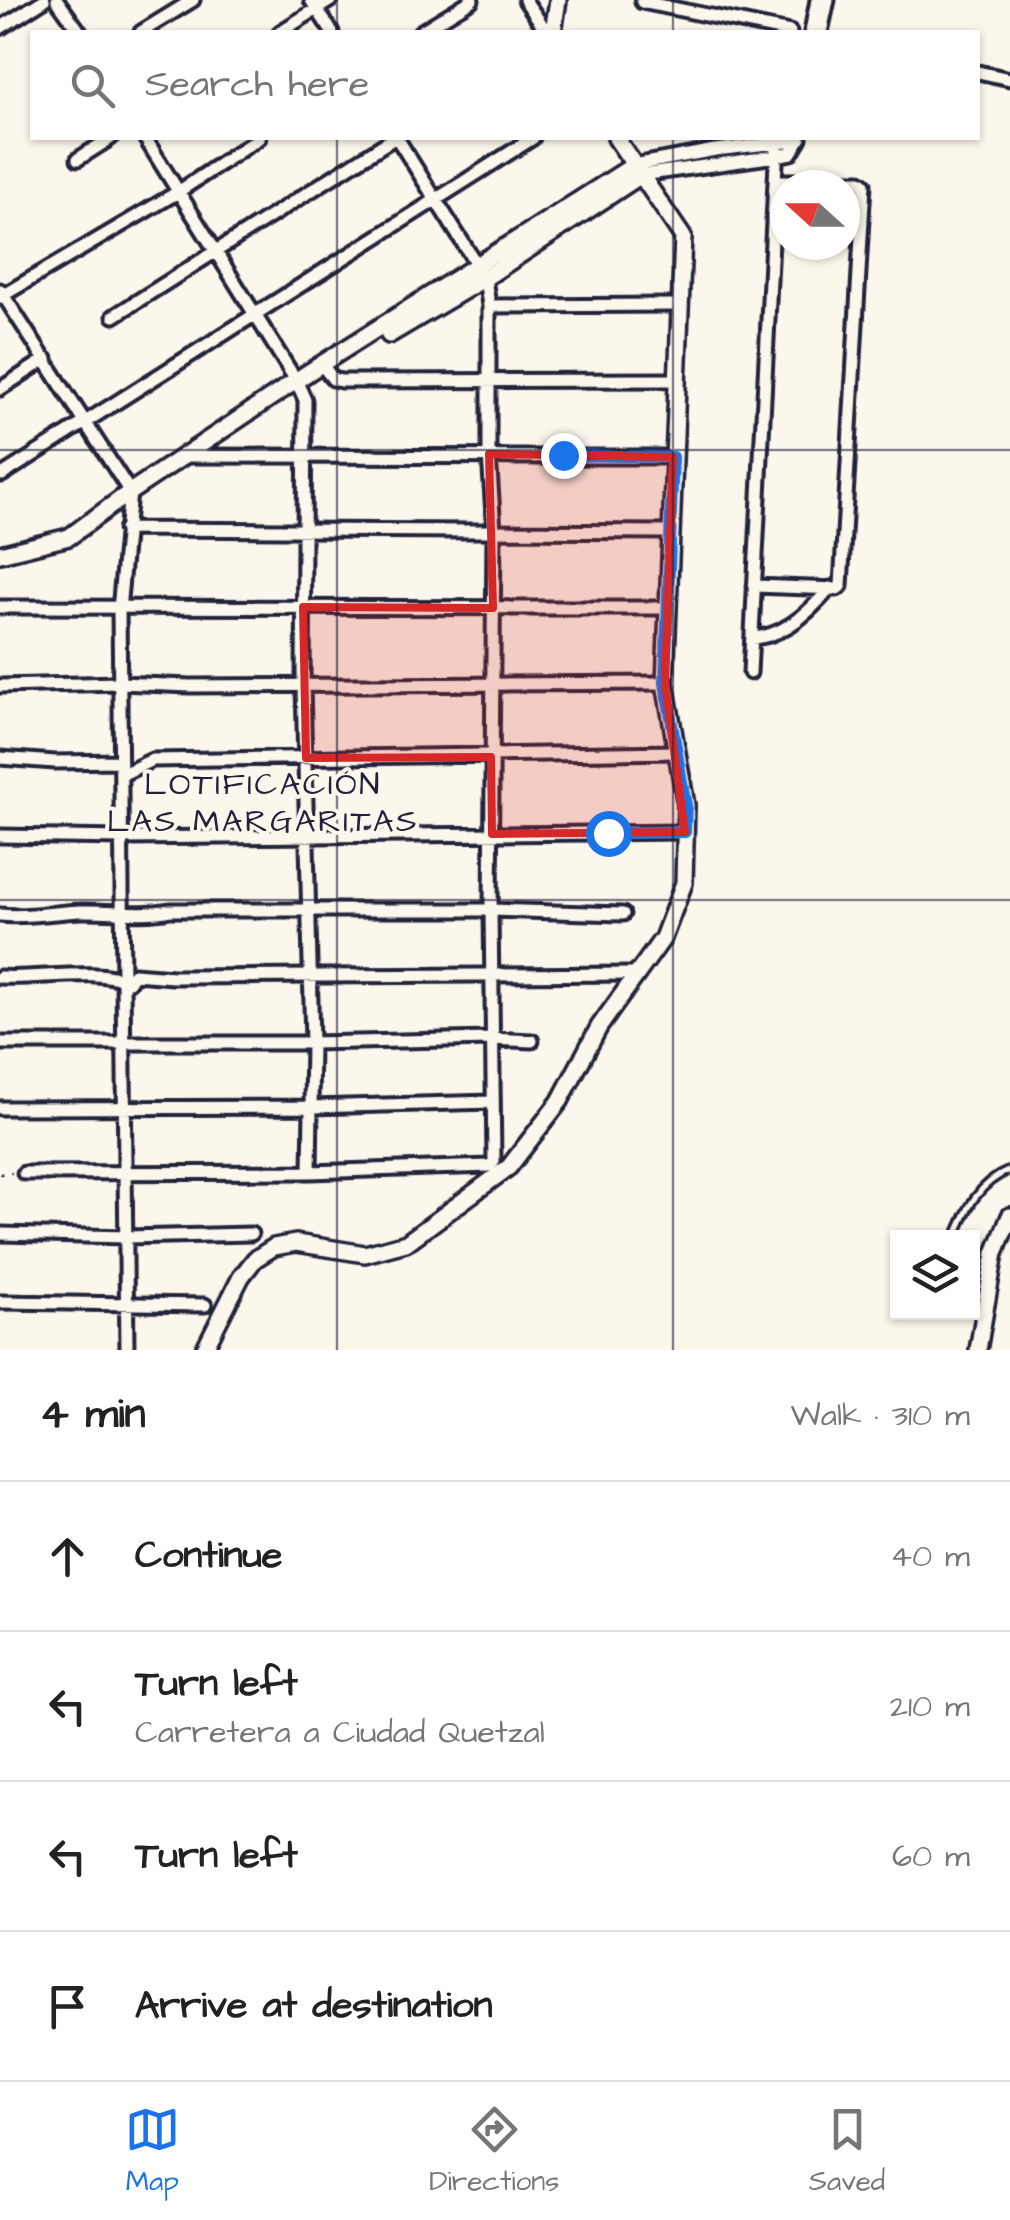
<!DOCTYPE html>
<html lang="en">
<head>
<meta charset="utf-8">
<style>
	body { margin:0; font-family:"Architects Daughter",sans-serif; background:#f2f2f2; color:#222 }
	.controls { position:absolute; right:30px; bottom:30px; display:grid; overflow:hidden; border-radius:0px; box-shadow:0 2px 8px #0004 }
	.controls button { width:90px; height:90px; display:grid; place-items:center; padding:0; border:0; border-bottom:2px solid #e0e0e0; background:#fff; color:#222; font:50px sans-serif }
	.compass { position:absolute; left:770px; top:170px; width:90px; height:90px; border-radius:50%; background:#fff; box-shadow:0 2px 8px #0004; rotate:291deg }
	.stop { position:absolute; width:30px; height:30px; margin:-22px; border:8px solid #1a73e8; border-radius:50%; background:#fff }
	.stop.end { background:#1a73e8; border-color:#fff; box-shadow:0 2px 10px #0008 }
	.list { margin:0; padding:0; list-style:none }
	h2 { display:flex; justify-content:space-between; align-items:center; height:130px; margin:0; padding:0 40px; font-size:42px }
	h2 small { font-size:32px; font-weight:400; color:#767676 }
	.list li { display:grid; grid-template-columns:65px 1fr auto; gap:30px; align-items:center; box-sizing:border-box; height:150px; padding:0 40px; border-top:2px solid #e0e0e0 }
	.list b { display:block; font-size:38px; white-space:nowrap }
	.list p { margin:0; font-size:32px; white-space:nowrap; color:#767676 }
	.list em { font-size:32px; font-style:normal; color:#767676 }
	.icon { flex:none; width:55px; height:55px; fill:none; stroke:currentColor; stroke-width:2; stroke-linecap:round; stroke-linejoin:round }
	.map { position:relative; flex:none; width:1010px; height:1350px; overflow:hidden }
	.search { position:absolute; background:#fff; box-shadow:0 2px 8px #0004; left:30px; right:30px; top:30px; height:110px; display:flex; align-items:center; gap:25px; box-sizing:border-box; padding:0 35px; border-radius:0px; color:#767676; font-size:38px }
	.sheet { height:730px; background:#fff }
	nav { display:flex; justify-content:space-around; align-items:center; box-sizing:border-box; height:140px; border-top:2px solid #e0e0e0; background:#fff; font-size:28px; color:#767676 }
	nav a { display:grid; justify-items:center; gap:5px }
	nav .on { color:#1a73e8 }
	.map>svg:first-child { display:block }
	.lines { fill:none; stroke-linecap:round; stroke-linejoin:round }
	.lane-casing { stroke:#22223b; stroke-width:12 }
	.street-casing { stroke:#22223b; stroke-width:19 }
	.secondary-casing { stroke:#22223b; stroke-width:22 }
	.path { stroke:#22223b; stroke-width:2.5; stroke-dasharray:2.5 8; stroke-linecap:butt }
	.lane { stroke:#fbf7ec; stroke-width:5 }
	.street { stroke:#fbf7ec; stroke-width:11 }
	.secondary { stroke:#fbf7ec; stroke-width:15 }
	.route { stroke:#1a73e8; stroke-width:12 }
	.marked { fill:#d62828; fill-opacity:0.2; stroke:#d62828; stroke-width:8; stroke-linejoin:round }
	.grid { fill:none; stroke:#22223b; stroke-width:2.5; stroke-opacity:0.55 }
	.labels { text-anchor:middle; stroke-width:8; stroke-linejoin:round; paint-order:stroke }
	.neighbourhood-label { font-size:32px; letter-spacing:2.5px; fill:#22223b; stroke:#fbf7ec }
</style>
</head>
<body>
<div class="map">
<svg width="1010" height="1350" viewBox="0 0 1010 1350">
	<rect width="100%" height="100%" fill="#fbf7ec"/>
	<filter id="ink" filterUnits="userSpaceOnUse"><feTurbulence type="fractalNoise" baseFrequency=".01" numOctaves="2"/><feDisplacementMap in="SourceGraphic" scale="20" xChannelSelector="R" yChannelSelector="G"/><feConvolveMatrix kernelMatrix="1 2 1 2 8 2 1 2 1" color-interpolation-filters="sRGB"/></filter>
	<g filter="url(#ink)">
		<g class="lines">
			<!-- lane casing -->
			<g class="lane-casing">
				<path id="lane" d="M955,1238C967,1208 978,1183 1010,1170"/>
			</g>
			<!-- street casing -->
			<g class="street-casing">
				<path id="street" d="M57,0L80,32
					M311,0L332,32
					M525,0L547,32
					M642,2L790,32
					M0,28L44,0
					M141,32L193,0
					M280,32L331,0
					M420,32L472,0
					M811,32L817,0
					M821,32L828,0
					M978,72L1010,79
					M145,138L297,382L305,400L303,684L312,1043L310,1172
					M78,159L111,138
					M634,165L715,150L786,142L790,138
					M641,175L776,156L791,153L800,138
					M0,290L130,492L119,610L127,1350
					M0,297L178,192L259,138
					M489,306L677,305
					M114,316L394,138
					M322,365L333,379L341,381L676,380
					M0,389L46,359
					M187,456L673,457
					M2,475L533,138
					M125,529L670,532
					M754,586L837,589L841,586L864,184L860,181H775
					M0,607L666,608
					M752,638C783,637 810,612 830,588
					M750,673L777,143
					M0,686L120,683L190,686L665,683
					M0,758L55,762L120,761
					M121,775L152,760L677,752
					M0,836L124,838L685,832
					M0,915C28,918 54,912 81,911C112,910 140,916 170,910H491L623,914
					M0,977C36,980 99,967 129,982L134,974L173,977L634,974
					M0,1043H312L491,1039L532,1041
					M0,1108L311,1107L492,1102
					M24,1173L310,1172L490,1166L494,1161L491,910L494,531L489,454V306L485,278L397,138
					M0,1234L127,1237L251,1234
					M0,1302L205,1305"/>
			</g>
			<!-- secondary casing -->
			<g class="secondary-casing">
				<path id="secondary" d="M553,32L558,0
					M389,335L485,278L641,175
					M0,554L69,537L130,492L309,372L634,165
					M204,1350L241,1277L255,1259L274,1247L296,1243L365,1254L406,1243L509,1167L560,1101L599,1027L663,938L684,883L686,805L665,683L683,237L616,138
					M978,1350L995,1253L1010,1216"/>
			</g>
			<!-- path -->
			<path class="path" d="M0,1174L12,1173"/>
			<!-- lane -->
			<use href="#lane" class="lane"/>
			<!-- street -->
			<use href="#street" class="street"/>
			<!-- secondary -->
			<use href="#secondary" class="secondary"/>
		</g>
	</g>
	<g class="lines" filter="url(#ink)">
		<!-- route -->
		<path class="route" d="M563,455L673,457L665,683L686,805L685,832L608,833"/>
	</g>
	<!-- marked area -->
	<path class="marked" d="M489,454L673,457L665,683L685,832L492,834L491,757L306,758L303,607L493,608Z"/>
	<!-- grid -->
	<path class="grid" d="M337,0V32M673,0V32M337,138V1350M673,138V1350M0,450H1010M0,900H1010"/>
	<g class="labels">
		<!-- neighbourhood labels -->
		<g class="neighbourhood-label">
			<text x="263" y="794">LOTIFICACIÓN<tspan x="263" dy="37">LAS MARGARITAS</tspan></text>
		</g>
	</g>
</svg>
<div class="controls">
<button><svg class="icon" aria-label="layers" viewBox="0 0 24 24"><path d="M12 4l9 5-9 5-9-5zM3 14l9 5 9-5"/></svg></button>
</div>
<svg class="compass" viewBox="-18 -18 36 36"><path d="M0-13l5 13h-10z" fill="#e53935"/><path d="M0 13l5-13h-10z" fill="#767676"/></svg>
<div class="stop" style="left:608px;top:833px"></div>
<div class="stop end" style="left:563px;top:455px"></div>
<div class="search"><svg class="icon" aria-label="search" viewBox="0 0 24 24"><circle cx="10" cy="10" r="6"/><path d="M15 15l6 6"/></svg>Search here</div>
</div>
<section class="sheet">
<h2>4 min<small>Walk · 310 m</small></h2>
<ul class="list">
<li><svg class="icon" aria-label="ahead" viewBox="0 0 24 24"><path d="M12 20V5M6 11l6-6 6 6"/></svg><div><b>Continue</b></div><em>40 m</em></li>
<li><svg class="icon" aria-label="left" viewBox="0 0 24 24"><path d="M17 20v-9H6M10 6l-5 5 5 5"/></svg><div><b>Turn left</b><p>Carretera a Ciudad Quetzal</p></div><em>210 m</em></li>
<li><svg class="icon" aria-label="left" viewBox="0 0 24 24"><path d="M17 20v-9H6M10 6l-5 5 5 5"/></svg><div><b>Turn left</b></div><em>60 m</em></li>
<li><svg class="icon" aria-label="arrive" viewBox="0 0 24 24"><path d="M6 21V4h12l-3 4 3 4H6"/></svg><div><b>Arrive at destination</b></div></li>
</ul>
</section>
<nav>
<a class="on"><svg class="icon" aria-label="map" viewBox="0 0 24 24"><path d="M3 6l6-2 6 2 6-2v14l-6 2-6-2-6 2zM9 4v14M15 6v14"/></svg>Map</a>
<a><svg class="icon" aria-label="directions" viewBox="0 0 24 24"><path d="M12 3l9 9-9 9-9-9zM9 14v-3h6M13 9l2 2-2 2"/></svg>Directions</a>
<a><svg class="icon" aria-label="saved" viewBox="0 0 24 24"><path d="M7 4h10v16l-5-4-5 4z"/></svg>Saved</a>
</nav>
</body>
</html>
